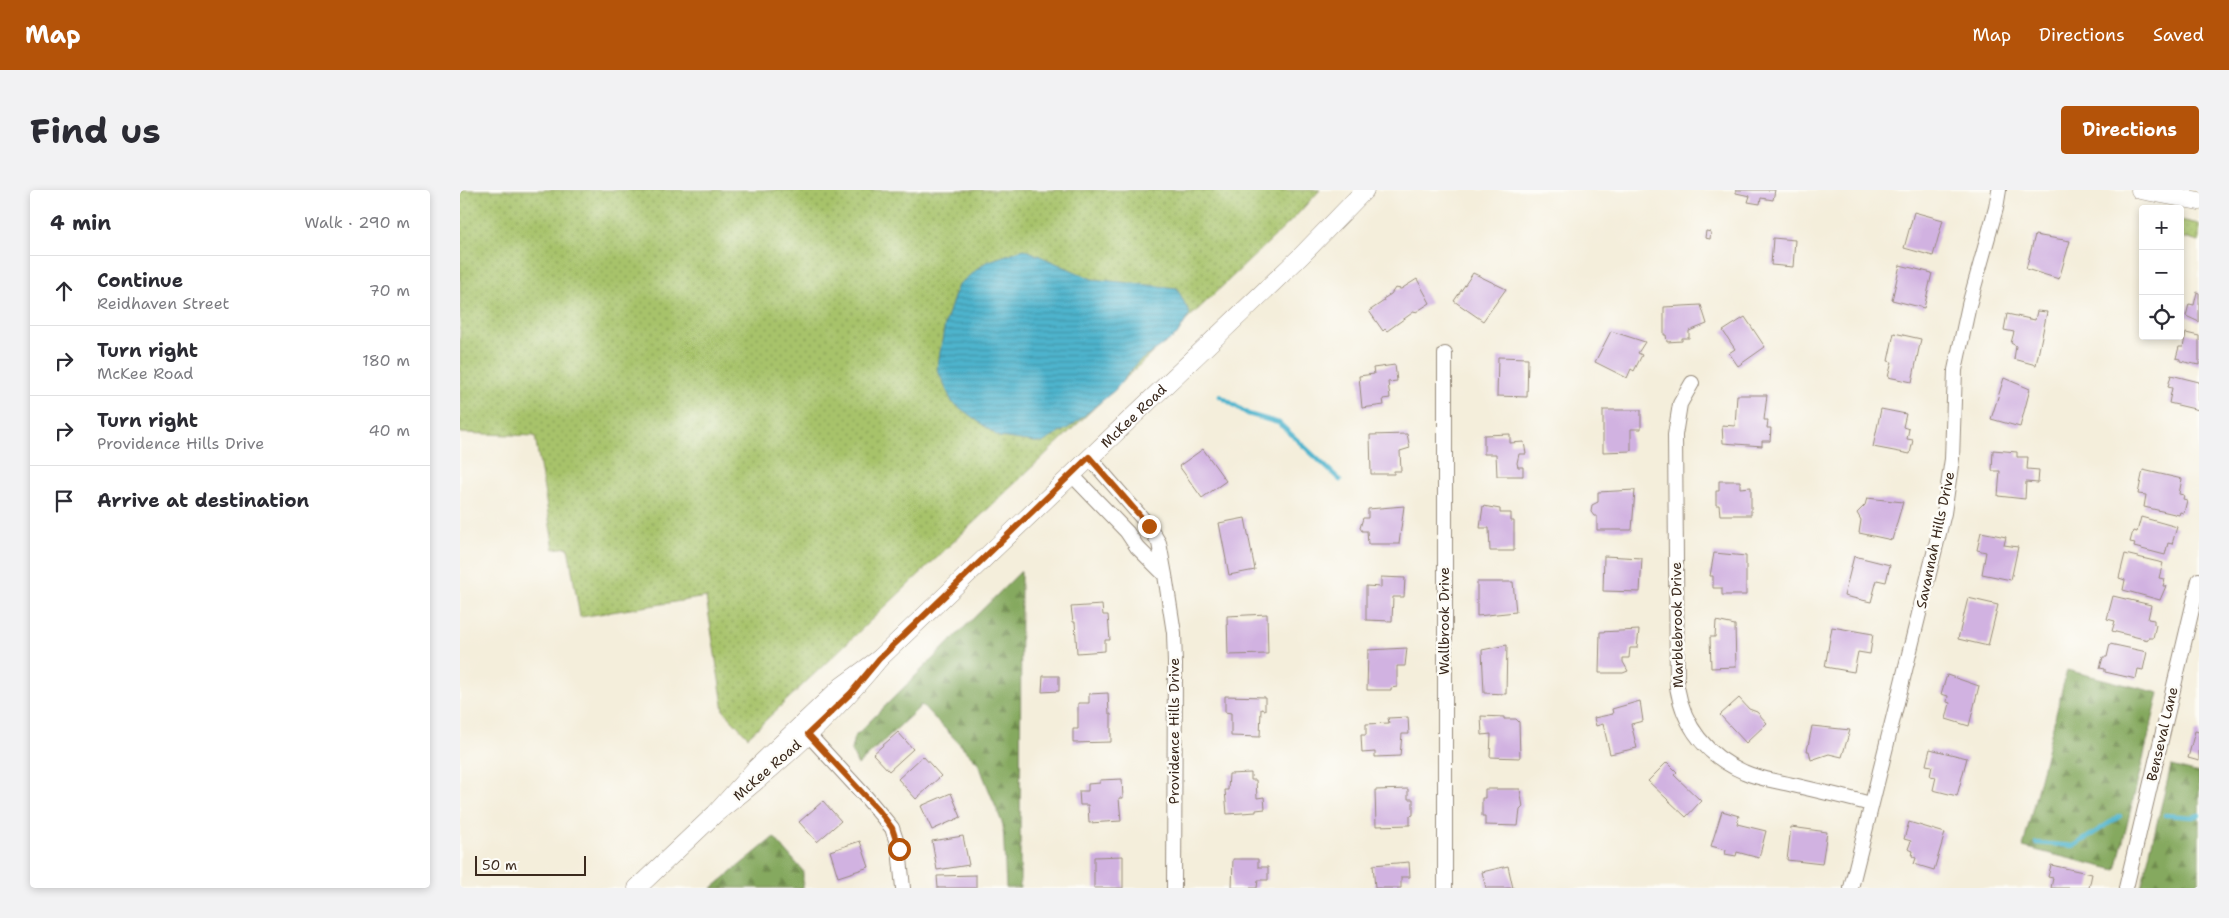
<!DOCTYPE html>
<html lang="en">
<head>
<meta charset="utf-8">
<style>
	body { margin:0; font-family:"Shantell Sans",sans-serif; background:#f2f2f3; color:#2b2b33 }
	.controls { position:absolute; right:15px; top:15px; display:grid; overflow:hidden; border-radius:5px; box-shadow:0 2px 8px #0003 }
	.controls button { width:45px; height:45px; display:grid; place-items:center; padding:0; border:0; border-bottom:1px solid #e1e1e2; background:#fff; color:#2b2b33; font:25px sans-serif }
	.scale { position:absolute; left:15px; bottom:12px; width:111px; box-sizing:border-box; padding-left:5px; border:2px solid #3b2a1e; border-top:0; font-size:14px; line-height:18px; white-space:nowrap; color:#3b2a1e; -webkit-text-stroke:4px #fdfcf7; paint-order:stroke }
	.stop { position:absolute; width:15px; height:15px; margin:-11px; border:4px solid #b45309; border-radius:50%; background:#fff }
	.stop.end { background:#b45309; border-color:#fff; box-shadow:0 1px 5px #0008 }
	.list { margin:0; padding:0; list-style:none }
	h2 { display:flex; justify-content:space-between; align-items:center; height:65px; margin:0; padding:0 20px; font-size:21px }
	h2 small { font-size:16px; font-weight:400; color:#7c7c81 }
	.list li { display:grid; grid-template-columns:32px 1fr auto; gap:15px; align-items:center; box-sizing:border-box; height:70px; padding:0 20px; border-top:1px solid #e1e1e2 }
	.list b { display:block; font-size:19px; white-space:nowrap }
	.list p { margin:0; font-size:16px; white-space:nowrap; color:#7c7c81 }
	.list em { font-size:16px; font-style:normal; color:#7c7c81 }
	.icon { flex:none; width:28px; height:28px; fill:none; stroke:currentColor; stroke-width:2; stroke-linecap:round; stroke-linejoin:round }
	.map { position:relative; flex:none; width:1739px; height:698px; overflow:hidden; border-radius:5px }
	header { display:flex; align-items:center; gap:30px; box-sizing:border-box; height:70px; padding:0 25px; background:#b45309; color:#fff }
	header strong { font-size:24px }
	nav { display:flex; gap:28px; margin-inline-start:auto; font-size:18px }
	.intro { display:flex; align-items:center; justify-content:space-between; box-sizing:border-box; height:120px; padding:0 30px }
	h1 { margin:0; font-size:35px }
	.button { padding:12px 22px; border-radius:5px; background:#b45309; color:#fff; font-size:18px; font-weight:700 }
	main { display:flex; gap:30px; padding:0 30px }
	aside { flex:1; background:#fff; border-radius:5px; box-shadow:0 2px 8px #0003 }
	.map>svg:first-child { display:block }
	.grass { fill:url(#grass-dots); stroke:#717644 }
	.forest { fill:url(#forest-firs); stroke:#606a3e }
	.water { fill:url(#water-rules); stroke:#446f76 }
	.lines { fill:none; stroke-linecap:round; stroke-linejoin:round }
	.stream { stroke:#4eb4cd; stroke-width:4.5 }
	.building { fill:#d1b2e1 }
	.minor-casing { stroke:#988c7c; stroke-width:16 }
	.tertiary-casing { stroke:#988c7c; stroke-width:19 }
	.minor { stroke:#fff; stroke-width:14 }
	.tertiary { stroke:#fff; stroke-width:18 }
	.route { stroke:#b45309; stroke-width:6 }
	.labels { text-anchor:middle; stroke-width:5; stroke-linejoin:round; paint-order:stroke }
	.street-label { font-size:14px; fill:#3b2a1e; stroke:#fdfcf7 }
</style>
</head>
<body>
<header>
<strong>Map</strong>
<nav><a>Map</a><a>Directions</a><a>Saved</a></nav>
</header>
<div class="intro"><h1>Find us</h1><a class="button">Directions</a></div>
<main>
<aside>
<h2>4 min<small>Walk · 290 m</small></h2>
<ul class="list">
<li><svg class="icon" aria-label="ahead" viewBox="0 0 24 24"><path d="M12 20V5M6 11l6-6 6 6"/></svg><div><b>Continue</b><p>Reidhaven Street</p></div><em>70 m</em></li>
<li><svg class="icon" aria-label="right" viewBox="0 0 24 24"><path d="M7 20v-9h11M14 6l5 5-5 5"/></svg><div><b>Turn right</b><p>McKee Road</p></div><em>180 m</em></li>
<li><svg class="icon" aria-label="right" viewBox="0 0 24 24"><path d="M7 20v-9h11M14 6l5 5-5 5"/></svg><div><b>Turn right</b><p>Providence Hills Drive</p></div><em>40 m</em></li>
<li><svg class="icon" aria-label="arrive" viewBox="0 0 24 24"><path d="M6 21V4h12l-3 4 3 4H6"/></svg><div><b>Arrive at destination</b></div></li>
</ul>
</aside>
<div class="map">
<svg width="1739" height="698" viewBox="0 0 1739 698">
	<defs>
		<pattern id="grass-dots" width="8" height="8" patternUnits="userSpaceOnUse" patternTransform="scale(1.25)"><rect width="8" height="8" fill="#a7c36a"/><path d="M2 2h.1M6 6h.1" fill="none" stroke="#899f57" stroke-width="1.8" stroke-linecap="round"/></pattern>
		<pattern id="forest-firs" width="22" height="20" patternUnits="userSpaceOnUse" patternTransform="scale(1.25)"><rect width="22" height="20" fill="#85a95e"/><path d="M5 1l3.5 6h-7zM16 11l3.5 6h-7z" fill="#6e8a4d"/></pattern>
		<pattern id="water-rules" width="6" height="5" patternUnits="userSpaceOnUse" patternTransform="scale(1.25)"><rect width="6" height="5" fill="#4eb4cd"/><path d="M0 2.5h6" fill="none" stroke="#4293a6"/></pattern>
	</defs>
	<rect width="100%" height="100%" fill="#fdfcf7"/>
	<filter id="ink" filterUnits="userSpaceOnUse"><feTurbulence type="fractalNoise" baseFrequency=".02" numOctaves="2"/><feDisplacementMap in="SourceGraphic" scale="10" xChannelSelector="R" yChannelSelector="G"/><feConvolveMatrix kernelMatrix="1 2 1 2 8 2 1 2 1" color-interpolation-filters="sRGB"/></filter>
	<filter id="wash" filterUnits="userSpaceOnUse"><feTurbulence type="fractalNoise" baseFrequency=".0096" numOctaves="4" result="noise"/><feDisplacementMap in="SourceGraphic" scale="20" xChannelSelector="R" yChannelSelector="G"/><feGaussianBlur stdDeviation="1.12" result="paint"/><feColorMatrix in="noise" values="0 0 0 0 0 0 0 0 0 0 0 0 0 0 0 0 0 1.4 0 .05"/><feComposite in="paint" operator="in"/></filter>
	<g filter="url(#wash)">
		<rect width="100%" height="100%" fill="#f4eedb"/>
		<!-- grass -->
		<path class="grass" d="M0,0H860L832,30L288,547L264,521L246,407L120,427L108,357L94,359L75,246L0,243Z
			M1720,30L1739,34V52L1720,47Z"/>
		<!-- forest -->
		<path class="forest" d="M561,381L560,698H546L543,635L518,573L462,515L398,575L391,560L394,547Z
			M1607,480L1699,503L1656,680L1563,657Z
			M1711,576L1739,583V698H1681Z
			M314,647L343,681V698H252Z"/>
		<!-- water -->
		<path class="water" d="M564,59L632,89L717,98L730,124L717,145L678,172L655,200L613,235L582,253L539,247L492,212L477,179L485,134L498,95L526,72Z"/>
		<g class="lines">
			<!-- stream -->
			<path class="stream" d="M760,206L788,224L819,233L880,290
				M1705,625L1732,627L1739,625
				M1576,653L1614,656L1660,626"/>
		</g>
		<g id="blocks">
			<!-- building -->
			<path class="building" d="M1276,0H1315L1313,10L1301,8L1300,14L1288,12L1290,6L1276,3Z
				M1454,22L1483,30L1473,66L1444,58Z
				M1246,41L1251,42L1250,49L1245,48Z
				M1575,45L1610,51L1599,89L1566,79Z
				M1313,48L1335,50L1333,77L1311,75Z
				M1440,75L1472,83L1464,118L1432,110Z
				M1013,83L1046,99L1023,131L994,111Z
				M957,89L970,113L956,122L955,121L927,141L925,139L923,141L909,121L924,111L923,109L931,104L935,98L941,99Z
				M1737,102L1739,103V132L1726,126L1729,114L1734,115Z
				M1241,115L1247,134L1229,141V148H1222V151L1207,152L1206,145H1204V117Z
				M1577,121L1587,122L1576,175L1554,169L1556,156L1551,153L1554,142L1544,140L1547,124L1575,130Z
				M1285,127L1305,157L1278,176L1269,163L1275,159L1263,141Z
				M1151,141L1185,152L1178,163L1182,165L1174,181L1171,179L1167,188L1135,172Z
				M1434,143L1461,149L1452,192L1428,187L1432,172L1428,171Z
				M1726,143L1739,146V175L1720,171V169L1716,168L1719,157H1723Z
				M1038,167L1068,168L1067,207L1037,206Z
				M935,175L937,191L928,192L930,208L923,209L924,215L902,218L899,186L914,184L913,178Z
				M1711,185L1739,192V220L1709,213L1712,198L1708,197Z
				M1544,188L1570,199L1560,237L1531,229Z
				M1277,205H1307L1304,230H1308L1307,238H1311L1310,251H1302V256L1263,253L1262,235L1275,236Z
				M1421,219L1446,224L1443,237L1449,239L1447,249L1453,250L1450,264L1413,257Z
				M1143,220H1181V239H1171V261L1143,262Z
				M947,244L950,258L940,261L941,281H934V284H911L910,245Z
				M1050,244V253L1064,252L1066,264H1059L1057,273L1058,277H1063V286H1037L1036,264H1024V245Z
				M743,259L766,291L742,308L719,276Z
				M1533,260L1557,262V267H1568L1567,279L1579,280L1578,293L1566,292L1565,309L1538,306L1540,281H1532Z
				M1683,280L1722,289L1719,304L1724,305L1723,309L1727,310L1724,323L1720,322L1719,325L1684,317L1686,305L1678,304Z
				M1259,291H1280V298L1291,297V325H1260L1259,315H1256V301H1259Z
				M1175,300L1172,340H1137V326H1134L1131,322L1132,315L1138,312V302Z
				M1407,308L1443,312L1432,350L1399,343L1401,330L1397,323L1405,315Z
				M944,316L939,354H908L907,341H902L900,338L903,328H908V319Z
				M1023,316L1040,319V323H1051V331H1054V361H1030L1029,338H1020Z
				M1681,327L1717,337L1712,354L1708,353L1705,365L1674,357L1675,353L1670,352L1673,341L1677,342Z
				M785,328L795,380L769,385L759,333Z
				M1521,342L1546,347L1544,355L1558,357L1551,390L1522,384L1526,362L1517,360Z
				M1254,363L1286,366V405H1262V398H1253V386H1250Z
				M1665,364L1703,373L1699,388L1705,389L1703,396H1706L1700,410L1663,400L1665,390L1659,388Z
				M1144,366L1182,368L1180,402L1143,401Z
				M1394,366L1430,375L1426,392L1417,390L1411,412L1384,406Z
				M921,387L945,388L944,407H933L932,431L906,430V396L921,397Z
				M1017,392H1053L1056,422L1017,426Z
				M1653,406L1691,415L1688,429L1694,430V434L1696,435L1693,448H1688V450L1652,441L1655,431L1647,429Z
				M1508,408L1538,415L1528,456L1498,449Z
				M642,415L643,425H648L650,450H645V461L617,463L615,432H613L611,417Z
				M807,424L808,464L768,465L767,426Z
				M1256,431L1275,435L1276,477L1251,478L1250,447H1255Z
				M1372,437L1413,444L1410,464L1398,462L1394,482L1365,477Z
				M1179,440L1177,458H1170L1169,468H1163V472L1168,481L1163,483H1139L1140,442Z
				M1650,454L1687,462L1683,480L1678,479L1676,489L1645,482V479L1640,478L1643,467H1647Z
				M1047,455L1046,504L1024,503L1022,460Z
				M947,458L945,476H937V497L931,498V500H907L908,460Z
				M1487,485L1519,496L1509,536L1486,529L1490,513L1487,512L1488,506L1481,504Z
				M583,486H599V501L582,502Z
				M648,503L649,524H651V552L613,553V539H618V513H629V504Z
				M765,506L805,507V520L801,519L800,547L771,546V523L765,522Z
				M1279,508L1289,519L1297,522L1307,533L1286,553L1260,525Z
				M1180,511L1183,531L1171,534L1177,558L1150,564L1143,534L1136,536L1134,528L1153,524L1152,519Z
				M1021,526L1044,527V529H1056L1059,532L1060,568L1030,567L1031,544L1022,545Z
				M948,527L949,544H942L940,566L915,567V562L902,563L901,545H906V534L929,533L928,528Z
				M1352,536L1390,540L1382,567L1369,564L1351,570L1349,561H1347Z
				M1735,541L1739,542V571L1728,568Z
				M438,542L453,559L429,581L413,564Z
				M1470,559L1507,568L1497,606L1473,600L1476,587L1470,586L1472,576L1466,575Z
				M463,566L481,586L456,609L438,589Z
				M1207,572L1217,582L1214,585L1241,611L1226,627L1188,591Z
				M791,583V590H796L797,608L804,607L805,619L796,620V622L767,624L765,600H768L769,584Z
				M662,589L663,608H659L661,631L629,633L628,615H620L619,601H628V594L640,593V590Z
				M948,599V609H953V625L950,626V635L916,636L915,600Z
				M1025,599H1060L1063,617L1060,620L1058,636L1025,635V626H1022V608H1025Z
				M491,603L501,627L472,640L461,616Z
				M363,611L381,631L357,652L339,632Z
				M1262,621L1279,626L1277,634L1306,641L1299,668L1277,662L1276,666L1265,664L1266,660L1251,656Z
				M1449,632L1485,643L1474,680L1454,674L1456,668L1452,666L1453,661L1448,659L1451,651L1444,649Z
				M1331,637L1367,642L1362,674L1327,670Z
				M503,646L509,675L477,680L472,651Z
				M400,651L409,677L378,687L370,661Z
				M663,666V698H634V667Z
				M773,669H798V677H808V690H798L797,698H772Z
				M949,672L950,687H941V698H915L913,675Z
				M1591,675L1632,684L1629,698H1591L1593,688L1588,687Z
				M1048,676L1053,698H1026L1022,682Z
				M516,685V698H478L477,686Z"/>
		</g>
	</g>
	<g filter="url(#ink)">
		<use href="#blocks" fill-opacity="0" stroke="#988c7c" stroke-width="1"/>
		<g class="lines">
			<!-- minor casing -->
			<g class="minor-casing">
				<path id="minor" d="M985,164V698
					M1232,193L1220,214L1215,245L1217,497C1224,537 1247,566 1284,582C1299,589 1317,591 1333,595C1359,601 1385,607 1411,614
					M611,284L667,342L677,357L705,385L699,353L689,336L629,267
					M705,385L714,443L715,474L714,698
					M348,544L406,607L432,638L439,659L443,698
					M1391,698L1484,323L1492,269L1495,180L1509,115L1536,18L1539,0
					M1666,698L1739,390"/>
			</g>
			<!-- tertiary casing -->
			<g class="tertiary-casing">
				<g id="tertiary">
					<path d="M1680,0L1739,11"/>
					<path id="s1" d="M419,469L841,66L905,0"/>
					<path d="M177,698L255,624L296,578L382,496L419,469C371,528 315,578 255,624"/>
				</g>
			</g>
			<!-- minor -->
			<use href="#minor" class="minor"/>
			<!-- tertiary -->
			<use href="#tertiary" class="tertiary"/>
		</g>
	</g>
	<g class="lines" filter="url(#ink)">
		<!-- route -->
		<path class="route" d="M439,659L432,638L420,622L348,544L391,503L419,469L629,267L689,336"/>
	</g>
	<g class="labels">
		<!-- street labels -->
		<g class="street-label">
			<text dy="5" stroke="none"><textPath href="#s1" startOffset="352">McKee Road</textPath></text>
			<text transform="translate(1475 350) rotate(-78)" y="5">Savannah Hills Drive</text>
			<text transform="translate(984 431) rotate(-90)" y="5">Wallbrook Drive</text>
			<text transform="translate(1217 435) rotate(-91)" y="5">Marblebrook Drive</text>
			<text transform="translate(714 541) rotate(-90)" y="5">Providence Hills Drive</text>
			<text transform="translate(1702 544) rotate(-77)" y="5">Benseval Lane</text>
			<text transform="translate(307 580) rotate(-41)" y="5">McKee Road</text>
		</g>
	</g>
</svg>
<div class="controls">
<button>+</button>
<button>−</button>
<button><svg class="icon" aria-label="locate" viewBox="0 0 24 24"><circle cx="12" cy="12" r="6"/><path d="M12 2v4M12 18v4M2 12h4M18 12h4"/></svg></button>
</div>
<div class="scale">50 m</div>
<div class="stop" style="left:439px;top:659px"></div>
<div class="stop end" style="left:689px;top:336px"></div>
</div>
</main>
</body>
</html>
